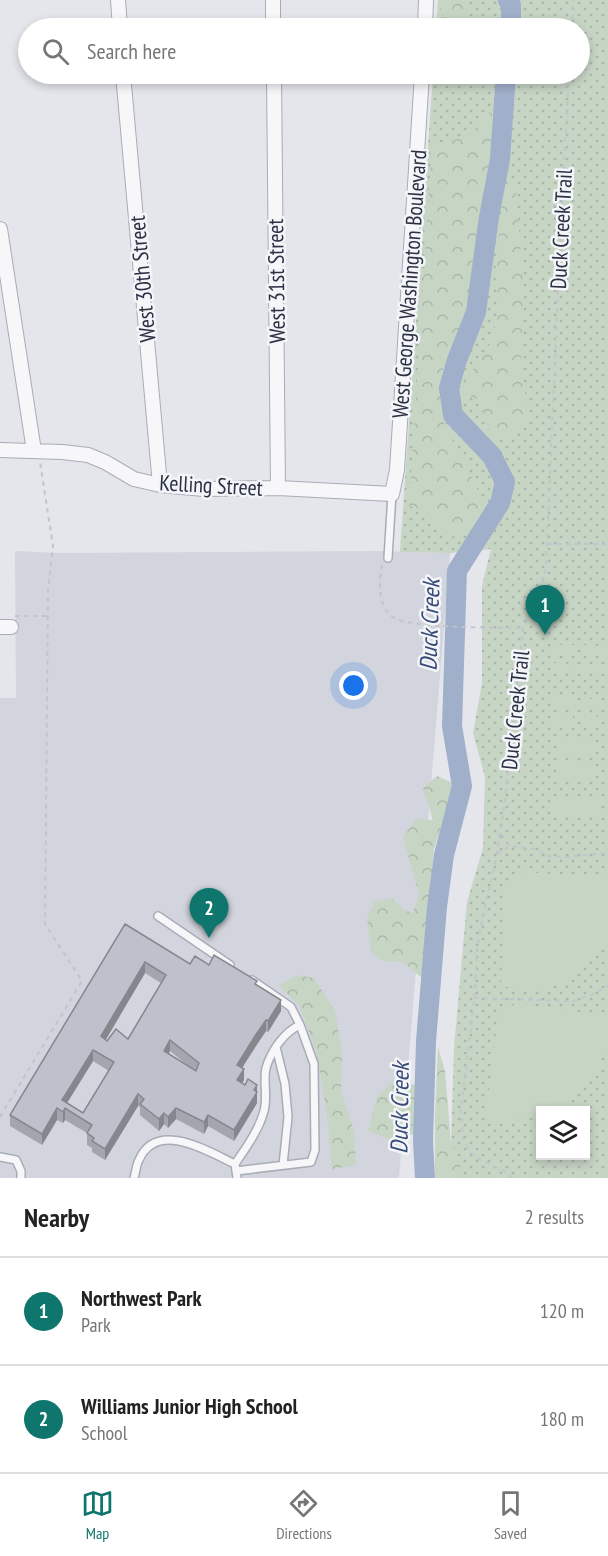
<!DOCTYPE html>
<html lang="en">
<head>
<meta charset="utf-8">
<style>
	body { margin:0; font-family:"PT Sans Narrow",sans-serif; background:#f6f6f6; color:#222 }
	.controls { position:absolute; right:18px; bottom:18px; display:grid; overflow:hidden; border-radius:0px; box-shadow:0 3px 9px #0003 }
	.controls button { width:54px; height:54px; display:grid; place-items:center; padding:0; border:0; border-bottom:2px solid #e0e0e0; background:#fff; color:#222; font:30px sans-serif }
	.you { position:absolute; left:354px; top:686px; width:21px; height:21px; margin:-15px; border:4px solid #fff; border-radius:50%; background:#1a73e8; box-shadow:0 0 0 9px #1a73e833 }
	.badge { display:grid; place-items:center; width:39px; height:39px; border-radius:50%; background:#0f766e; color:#fff; font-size:20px; font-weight:700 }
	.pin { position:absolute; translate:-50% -50px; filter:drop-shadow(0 2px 3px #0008) }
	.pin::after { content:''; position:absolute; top:32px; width:21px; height:18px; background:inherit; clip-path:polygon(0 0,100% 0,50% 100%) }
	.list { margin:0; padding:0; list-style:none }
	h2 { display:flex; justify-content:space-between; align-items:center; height:78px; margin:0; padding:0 24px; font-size:26px }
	h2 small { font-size:20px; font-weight:400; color:#767676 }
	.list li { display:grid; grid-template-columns:39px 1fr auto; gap:18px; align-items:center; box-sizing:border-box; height:108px; padding:0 24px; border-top:2px solid #e0e0e0 }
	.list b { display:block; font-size:22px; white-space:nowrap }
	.list p { margin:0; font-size:20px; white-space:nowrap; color:#767676 }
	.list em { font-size:20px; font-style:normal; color:#767676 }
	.icon { flex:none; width:33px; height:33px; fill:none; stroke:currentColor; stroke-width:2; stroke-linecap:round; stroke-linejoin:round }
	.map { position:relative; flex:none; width:608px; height:1178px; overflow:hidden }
	.search { position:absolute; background:#fff; box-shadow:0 3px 9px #0003; left:18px; right:18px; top:18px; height:66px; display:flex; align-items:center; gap:15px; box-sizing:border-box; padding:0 21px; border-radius:33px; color:#767676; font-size:22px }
	.sheet { height:294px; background:#fff }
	nav { display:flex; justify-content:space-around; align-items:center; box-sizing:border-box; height:84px; border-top:2px solid #e0e0e0; background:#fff; font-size:16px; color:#767676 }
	nav a { display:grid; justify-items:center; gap:3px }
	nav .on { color:#0f766e }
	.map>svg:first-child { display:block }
	.built { fill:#d2d5dd }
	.green { fill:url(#green-dots); fill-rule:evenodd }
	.forest { fill:url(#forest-crowns) }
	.pitch { fill:#c7d5c5 }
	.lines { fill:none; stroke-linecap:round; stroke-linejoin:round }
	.river { stroke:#a0afca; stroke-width:20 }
	.service-casing { stroke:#a9acb6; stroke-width:10 }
	.minor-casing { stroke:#a9acb6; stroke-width:16 }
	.path { stroke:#c2c4cb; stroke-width:2; stroke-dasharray:4.5 4.5; stroke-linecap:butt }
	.service { stroke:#f7f7fa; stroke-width:7 }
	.minor { stroke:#f7f7fa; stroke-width:14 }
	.wall { fill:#a3a6af; fill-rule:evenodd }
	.shaded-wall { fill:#85878e }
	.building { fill:#bec1cb; stroke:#85878e; stroke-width:1.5; fill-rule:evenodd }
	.labels { text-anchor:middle; stroke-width:5; stroke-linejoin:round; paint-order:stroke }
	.street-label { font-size:22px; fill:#2b3144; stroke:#f4f5f9 }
	.water-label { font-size:24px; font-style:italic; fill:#364b77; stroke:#f4f5f9 }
</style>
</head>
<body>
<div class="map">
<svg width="608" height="1178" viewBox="0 0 608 1178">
	<defs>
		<pattern id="green-dots" width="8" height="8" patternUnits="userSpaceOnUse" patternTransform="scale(1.5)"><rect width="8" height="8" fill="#c7d5c5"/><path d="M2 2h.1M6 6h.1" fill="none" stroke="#abb7aa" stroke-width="1.8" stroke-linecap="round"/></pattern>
		<pattern id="forest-crowns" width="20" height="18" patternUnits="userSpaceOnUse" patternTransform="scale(1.5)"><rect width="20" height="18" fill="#c7d5c5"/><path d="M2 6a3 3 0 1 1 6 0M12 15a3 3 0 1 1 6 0" fill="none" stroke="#abb7aa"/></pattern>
	</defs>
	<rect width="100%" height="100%" fill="#e4e6eb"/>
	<!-- built -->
	<path class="built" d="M15,551L60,553L379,551L450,553L399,1178H0V698H16Z"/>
	<!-- green -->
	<path class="green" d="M438,0H608V1178H450L454,1048L467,902L483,848L485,777L473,733L482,684V586L491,549L450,553L400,552L433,74H580V28H436ZM540,1110H586V1156H540Z"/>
	<!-- forest -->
	<path class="forest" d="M440,0H467L464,28H442Z
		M492,110L491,170L472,302L443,368V421L466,464L486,509L474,530L451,537L424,510L409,506L432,144L468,137Z
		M509,174L516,191L524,295L521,357L528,420L518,434L492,439L478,399L459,392L491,342L500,304L495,275L502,204Z
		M437,776L455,784L434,849L422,978L403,962L383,961L371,951L367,918L374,902L392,898L404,910L413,913L419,894L403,837L416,819L433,820L423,788Z
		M297,975L314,978L335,1011L342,1052L341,1091L354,1131L356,1165L332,1169L327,1116L316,1050L299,1005L279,986Z
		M438,1047L445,1071L451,1144L461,1162L458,1178H435V1115Z
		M396,1078L415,1085L416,1133L393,1141L368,1131L377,1097Z"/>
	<!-- pitch -->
	<path class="pitch" d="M553,645H575L574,655H553Z
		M583,645L605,646V655H583Z
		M553,663L574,664V673H552Z
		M582,664H604V674L582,673Z
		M552,698H574V708H552Z
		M581,699H602V709L580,708Z
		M552,716H573V726L552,725Z
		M581,716L602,717V726H581Z
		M557,739L596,740L595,757H557Z
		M556,763L595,764V782L556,781Z
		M550,797H599V816L550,815Z
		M523,872L608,878V939C598,960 562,989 538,990C526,991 513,987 501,986L506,886Z
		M516,1003L608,1016L607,1046L598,1067L581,1091L557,1110H540V1116L507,1122H485L498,1016Z"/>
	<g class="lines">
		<!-- river -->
		<path class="river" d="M508,0L511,5V28
			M425,1178L423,1141L426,1041L437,907L444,855L462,786L452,726L457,571L500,503L505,482L492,456L453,415L449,388L457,360L476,312L489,217L500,159L506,74"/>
		<!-- service casing -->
		<g class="service-casing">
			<path id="service" d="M388,558L392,494
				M158,916L230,965
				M276,1047L285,1084L288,1117L283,1165
				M0,1157L16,1160L21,1171V1178
				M236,1171L311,1162L315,1150L314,1064L300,1025L291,1007L252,980
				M134,1178C136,1172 136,1165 139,1160C157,1119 209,1152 235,1164
				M237,1178L235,1164C246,1148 259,1130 264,1111C268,1097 263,1082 266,1068C271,1051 284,1032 300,1025"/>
		</g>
		<!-- minor casing -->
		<g class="minor-casing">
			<path id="minor" d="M118,0L120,28
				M273,0V28
				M425,28L426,0
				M123,74L160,485
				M274,74L278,488
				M0,229L34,451
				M0,450L62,452L88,455L105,462L134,479L160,485L204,489L278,488L392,494L397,470L422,74
				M0,627H11"/>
		</g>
		<!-- path -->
		<path class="path" d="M572,28L573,0
			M548,544H608
			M382,565C379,581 377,606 393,617C410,629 498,627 523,628
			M15,616H48
			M501,834L510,846
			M497,854L510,846L535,849L549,856L562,857L608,853
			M474,998L573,1001L588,996L608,986
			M0,1117L82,981L45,924L48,590L53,546L40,462
			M511,1178L509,1173L479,1159L470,1152L463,1137L461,1110L475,992L477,949L484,910L495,864L505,801L523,628L541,589L546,567L562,199L569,74"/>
		<!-- service -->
		<use href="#service" class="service"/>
		<!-- minor -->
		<use href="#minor" class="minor"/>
	</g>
	<!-- wall -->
	<path class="wall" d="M125,924L190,964L209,965L257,986L281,1011L268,1032L266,1031L242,1068L244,1080L242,1083L245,1085H257V1103L234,1141L208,1126L204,1134L176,1119L168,1128L164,1124L159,1131L140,1115V1107L138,1106L105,1160L92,1152V1148L87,1145V1133L65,1120L63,1123L57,1120L42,1145L10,1126V1115ZM145,973L161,983L128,1039L107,1041L105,1040ZM170,1051L192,1069L169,1054ZM93,1061L109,1071L83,1113L67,1103Z"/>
	<!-- shaded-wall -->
	<path class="shaded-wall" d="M145,962V973L101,1048V1036Z
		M281,1000V1011L268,1032V1021Z
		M266,1020V1031L255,1047L237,1076V1065L255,1036Z
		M170,1040V1051L164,1062V1051Z
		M93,1050V1061L62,1111V1100Z
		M244,1069V1080L237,1091V1080Z
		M257,1085V1103L234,1141V1130Z
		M138,1094V1106L105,1160V1149Z
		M57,1108V1120L42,1145V1134Z
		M65,1108V1120L63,1123V1112Z
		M176,1108V1119L168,1128V1117Z
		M164,1113V1124L159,1131V1119Z
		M208,1115V1126L204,1134V1122Z"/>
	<!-- building -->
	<path class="building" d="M125,924L190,964L195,956L209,965L214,955L257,981L255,984L281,1000L268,1021L266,1020L255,1036L237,1065L244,1069L237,1080L245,1085L248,1079L257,1085L254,1090L257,1092L234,1130L208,1115L204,1122L176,1108L168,1117L164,1113L159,1119L140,1104L144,1099L138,1094L105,1149L92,1141L94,1138L87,1133L92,1125L65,1108L63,1112L57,1108L42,1134L10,1115ZM145,962L166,975L128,1039L116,1029L107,1041L101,1036ZM170,1040L199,1063L196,1071L164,1051ZM93,1050L114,1062L83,1113L62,1100Z"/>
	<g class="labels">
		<!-- street labels -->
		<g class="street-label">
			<text transform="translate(561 229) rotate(-87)" y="8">Duck Creek Trail</text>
			<text transform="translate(142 279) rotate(-95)" y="8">West 30th Street</text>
			<text transform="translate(276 281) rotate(-91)" y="8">West 31st Street</text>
			<text transform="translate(409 284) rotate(-86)" y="8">West George Washington Boulevard</text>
			<text transform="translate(211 485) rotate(3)" y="8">Kelling Street</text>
			<text transform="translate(515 710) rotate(-84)" y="8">Duck Creek Trail</text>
		</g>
		<!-- water labels -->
		<g class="water-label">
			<text transform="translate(430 625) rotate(-88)" y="8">Duck Creek</text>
			<text transform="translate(400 1108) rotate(-89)" y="8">Duck Creek</text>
		</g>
	</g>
</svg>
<div class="controls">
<button><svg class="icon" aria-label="layers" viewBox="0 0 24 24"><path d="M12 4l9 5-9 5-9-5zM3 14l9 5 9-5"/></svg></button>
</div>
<div class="you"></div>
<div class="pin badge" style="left:545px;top:635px">1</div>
<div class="pin badge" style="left:209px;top:938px">2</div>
<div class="search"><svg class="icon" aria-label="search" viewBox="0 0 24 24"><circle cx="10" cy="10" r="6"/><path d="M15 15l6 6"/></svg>Search here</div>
</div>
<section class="sheet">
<h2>Nearby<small>2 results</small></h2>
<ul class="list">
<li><span class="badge">1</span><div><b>Northwest Park</b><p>Park</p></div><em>120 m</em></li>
<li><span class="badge">2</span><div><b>Williams Junior High School</b><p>School</p></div><em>180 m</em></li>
</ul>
</section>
<nav>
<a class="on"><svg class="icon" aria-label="map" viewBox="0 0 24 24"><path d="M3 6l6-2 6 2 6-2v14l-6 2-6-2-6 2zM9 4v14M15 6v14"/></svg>Map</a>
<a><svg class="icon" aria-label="directions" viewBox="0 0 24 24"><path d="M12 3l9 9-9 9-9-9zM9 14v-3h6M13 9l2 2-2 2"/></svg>Directions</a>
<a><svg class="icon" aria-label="saved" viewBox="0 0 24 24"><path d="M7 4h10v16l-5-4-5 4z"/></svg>Saved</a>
</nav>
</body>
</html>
